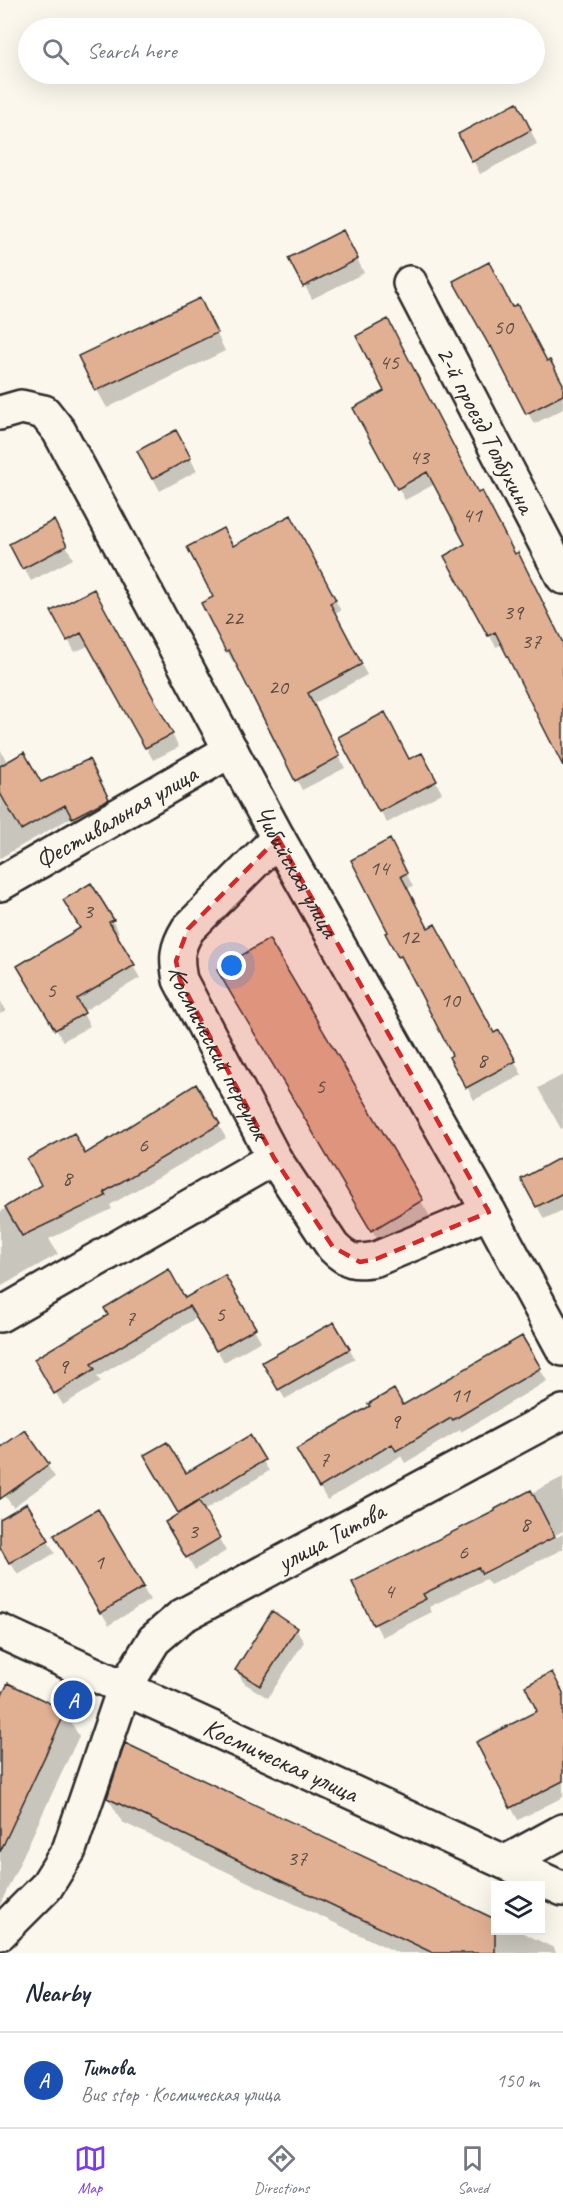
<!DOCTYPE html>
<html lang="en">
<head>
<meta charset="utf-8">
<style>
	body { margin:0; font-family:Caveat,sans-serif; background:#f2f2f3; color:#1f2937 }
	.controls { position:absolute; right:18px; bottom:18px; display:grid; overflow:hidden; border-radius:0px; box-shadow:0 6px 24px #0002 }
	.controls button { width:54px; height:54px; display:grid; place-items:center; padding:0; border:0; border-bottom:2px solid #e0e1e3; background:#fff; color:#1f2937; font:30px sans-serif }
	.you { position:absolute; left:232px; top:966px; width:21px; height:21px; margin:-15px; border:4px solid #fff; border-radius:50%; background:#1a73e8; box-shadow:0 0 0 9px #1a73e833 }
	.badge { display:grid; place-items:center; width:39px; height:39px; border-radius:50%; background:#7c3aed; color:#fff; font-size:20px; font-weight:700 }
	.pin { position:absolute; translate:-50% -50%; border:3px solid #fff; box-shadow:0 2px 6px #0006 }
	.list { margin:0; padding:0; list-style:none }
	h2 { display:flex; justify-content:space-between; align-items:center; height:78px; margin:0; padding:0 24px; font-size:26px }
	h2 small { font-size:20px; font-weight:400; color:#747a83 }
	.list li { display:grid; grid-template-columns:39px 1fr auto; gap:18px; align-items:center; box-sizing:border-box; height:96px; padding:0 24px; border-top:2px solid #e0e1e3 }
	.list b { display:block; font-size:22px; white-space:nowrap }
	.list p { margin:0; font-size:20px; white-space:nowrap; color:#747a83 }
	.list em { font-size:20px; font-style:normal; color:#747a83 }
	.icon { flex:none; width:33px; height:33px; fill:none; stroke:currentColor; stroke-width:2; stroke-linecap:round; stroke-linejoin:round }
	.map { position:relative; flex:none; width:563px; height:1953px; overflow:hidden }
	.search { position:absolute; background:#fff; box-shadow:0 6px 24px #0002; left:18px; right:18px; top:18px; height:66px; display:flex; align-items:center; gap:15px; box-sizing:border-box; padding:0 21px; border-radius:33px; color:#747a83; font-size:22px }
	.sheet { height:174px; background:#fff }
	nav { display:flex; justify-content:space-around; align-items:center; box-sizing:border-box; height:84px; border-top:2px solid #e0e1e3; background:#fff; font-size:16px; color:#747a83 }
	nav a { display:grid; justify-items:center; gap:3px }
	nav .on { color:#7c3aed }
	.map>svg:first-child { display:block }
	.shadow { fill:#0003 }
	.building { fill:#e1b093; stroke:#2b2b2b; stroke-width:1.5 }
	.lines { fill:none; stroke-linecap:round; stroke-linejoin:round }
	.minor-casing { stroke:#2b2b2b; stroke-width:38 }
	.minor { stroke:#fbf7ec; stroke-width:33 }
	.marked { fill:#d62828; fill-opacity:0.2; stroke:#d62828; stroke-width:4.5; stroke-dasharray:12 8; stroke-linejoin:round }
	.labels { text-anchor:middle; stroke-width:6; stroke-linejoin:round; paint-order:stroke }
	.number-label { font-size:22px; fill:#584c45 }
	.street-label { font-size:26px; fill:#2b2b2b; stroke:#fbf7ec }
</style>
</head>
<body>
<div class="map">
<svg width="563" height="1953" viewBox="0 0 563 1953">
	<rect width="100%" height="100%" fill="#fbf7ec"/>
	<filter id="ink" filterUnits="userSpaceOnUse"><feTurbulence type="fractalNoise" baseFrequency=".0167" numOctaves="2"/><feDisplacementMap in="SourceGraphic" scale="12" xChannelSelector="R" yChannelSelector="G"/><feConvolveMatrix kernelMatrix="1 2 1 2 8 2 1 2 1" color-interpolation-filters="sRGB"/></filter>
	<g filter="url(#ink)">
		<!-- shadow -->
		<path class="shadow" d="M524,116L537,144L480,174L460,134Z
			M350,244L364,273L312,299L290,258Z
			M512,309L563,386V409L534,424L491,346Z
			M209,317L225,351L107,408L97,390Z
			M355,408L478,495L563,644V742L503,644L496,647L446,557L467,545L435,484L405,500Z
			M183,445L197,471L160,491L153,478Z
			M297,527L341,611L334,614L367,675L313,704L345,768L302,790L236,660L233,662L227,651L215,597L233,548Z
			M61,535L73,559L31,581L11,544Z
			M93,591L179,747L153,760L90,645L75,652L68,640Z
			M340,737L409,761L421,755L442,793L387,823Z
			M0,749L8,764L41,784L96,773L115,812L80,830L72,817L0,858Z
			M396,854L413,886L407,889L428,930L494,1034L506,1045L522,1075L474,1100L451,1057L454,1055L409,968L407,969L387,934L390,932Z
			M91,885L119,932L115,935L140,978L82,1012L90,1026L63,1041L19,966L82,929Z
			M268,941L435,1225L386,1254L219,971Z
			M0,1000L6,1011L0,1014Z
			M563,1075V1128L561,1129L538,1088Z
			M196,1086L226,1138L110,1205L112,1209L49,1239L58,1254L0,1287V1212L43,1185L85,1155Z
			M563,1158V1210L544,1219L523,1180Z
			M224,1277L261,1341L224,1362L198,1317L97,1377L101,1382L63,1405L36,1360L185,1300Z
			M334,1324L355,1359L285,1399L264,1363Z
			M522,1338L547,1381L461,1432L460,1430L405,1463L401,1456L327,1500L298,1450L403,1407Z
			M25,1432L55,1477L13,1507L0,1489V1450Z
			M249,1437L269,1471L203,1511L226,1551L195,1570L167,1522L180,1514L146,1456L185,1475Z
			M563,1477V1531L481,1573V1576L563,1534V1549L490,1585L486,1579L429,1607L432,1612L382,1637L354,1583Z
			M26,1505L55,1553L18,1575L0,1545V1521Z
			M98,1511L150,1600L109,1625L56,1536Z
			M272,1613L296,1629L304,1642L268,1698L244,1683L236,1670Z
			M563,1695V1797L518,1820L511,1807L539,1712Z
			M0,1703L65,1712L79,1736L0,1905Z
			M126,1745L496,1920V1930H517L554,1948L556,1953H398L122,1822L108,1798Z"/>
		<!-- building -->
		<path class="building" d="M517,102L531,130L472,162L458,134Z
			M343,230L358,259L303,287L288,258Z
			M489,262L512,307L517,304L547,361L550,360L563,384V395L526,414L491,346L490,347L453,281Z
			M200,298L217,333L95,391L78,356Z
			M388,319L478,493L482,491L515,554L518,552L563,643V766L495,632L488,636L444,556L465,544L427,472L397,489L353,408L384,391L356,336Z
			M176,430L191,458L152,479L137,451Z
			M291,515L336,600L330,603L362,664L308,693L340,756L295,781L229,650L226,652L201,603L213,597L187,547L223,528L233,546Z
			M54,520L67,546L22,569L9,544Z
			M94,589L173,734L145,748L81,633L67,641L51,611Z
			M385,712L409,759L422,753L437,781L379,812L338,737Z
			M24,752L41,782L89,759L109,799L72,818L65,805L21,830L0,793V766Z
			M390,839L407,873L401,876L428,928L435,924L494,1033L499,1030L516,1061L466,1088L449,1057L452,1055L401,956L398,957L385,933L388,932L351,860Z
			M91,883L114,920L109,922L135,965L77,999L85,1013L55,1030L17,966L80,928L63,900Z
			M269,939L423,1200L371,1231L217,970Z
			M196,1084L220,1124L104,1192L106,1196L22,1236L5,1207L41,1185L27,1159L74,1133L85,1154Z
			M563,1156V1193L536,1207L521,1179Z
			M169,1269L185,1298L225,1275L256,1328L216,1351L189,1306L91,1364L95,1369L54,1394L34,1359L108,1315L104,1308Z
			M334,1322L350,1349L278,1390L262,1362Z
			M522,1336L541,1368L453,1420L451,1418L396,1451L392,1444L319,1488L296,1449L370,1406L368,1404L394,1389L403,1405Z
			M25,1430L49,1464L0,1499V1448Z
			M250,1435L265,1460L178,1513L144,1455L167,1442L186,1473Z
			M531,1490L555,1537L482,1574L478,1567L423,1594L426,1599L373,1625L352,1582L495,1511V1509Z
			M199,1501L220,1538L186,1558L165,1522Z
			M27,1503L49,1540L9,1563L0,1547V1519Z
			M98,1509L144,1587L100,1613L54,1535Z
			M272,1611L297,1628L260,1686L235,1670Z
			M552,1672L563,1693V1781L510,1808L476,1742L537,1711L525,1686Z
			M8,1683L66,1711L0,1852V1699Z
			M125,1743L495,1919V1953H433L107,1798Z"/>
		<g class="lines">
			<!-- minor casing -->
			<g class="minor-casing">
				<g id="minor">
					<path id="s1" d="M410,283L563,577"/>
					<path id="s2" d="M0,413L21,407L44,412L59,431L278,838L489,1212L563,1349"/>
					<path id="s3" d="M278,838L188,929C176,948 176,958 180,980L274,1158L333,1247C348,1262 355,1263 376,1259L489,1212"/>
					<path id="s4" d="M0,884L231,750"/>
					<path d="M0,1315L274,1158"/>
					<path id="s5" d="M0,1631L563,1889"/>
					<path d="M506,1862L563,1831"/>
					<path id="s6" d="M0,1933L46,1887L69,1850L124,1689L154,1640L182,1616L563,1412"/>
				</g>
			</g>
			<!-- minor -->
			<use href="#minor" class="minor"/>
		</g>
	</g>
	<!-- marked area -->
	<path class="marked" d="M278,838L489,1212L376,1259L360,1262L333,1247L274,1158L180,980L176,961L188,929Z"/>
	<g class="labels">
		<!-- number labels -->
		<g class="number-label">
			<text x="503" y="334">50</text>
			<text x="389" y="369">45</text>
			<text x="419" y="464">43</text>
			<text x="472" y="522">41</text>
			<text x="513" y="619">39</text>
			<text x="233" y="625">22</text>
			<text x="531" y="648">37</text>
			<text x="278" y="694">20</text>
			<text x="379" y="875">14</text>
			<text x="88" y="918">3</text>
			<text x="409" y="944">12</text>
			<text x="51" y="997">5</text>
			<text x="450" y="1007">10</text>
			<text x="482" y="1067">8</text>
			<text x="320" y="1093">5</text>
			<text x="143" y="1152">6</text>
			<text x="67" y="1185">8</text>
			<text x="220" y="1321">5</text>
			<text x="130" y="1325">7</text>
			<text x="63" y="1373">9</text>
			<text x="460" y="1402">11</text>
			<text x="395" y="1428">9</text>
			<text x="324" y="1466">7</text>
			<text x="525" y="1531">8</text>
			<text x="193" y="1538">3</text>
			<text x="463" y="1559">6</text>
			<text x="99" y="1569">1</text>
			<text x="389" y="1598">4</text>
			<text x="297" y="1865">37</text>
		</g>
		<!-- street labels -->
		<g class="street-label">
			<text dy="9" stroke="none"><textPath href="#s1" startOffset="165">2-й проезд Толбухина</textPath></text>
			<text dy="9" stroke="none"><textPath href="#s4" startOffset="134">Фестивальная улица</textPath></text>
			<text dy="9" stroke="none"><textPath href="#s2" startOffset="570">Чибийская улица</textPath></text>
			<text dy="9" stroke="none"><textPath href="#s3" startOffset="264">Космический переулок</textPath></text>
			<text dy="9" stroke="none"><textPath href="#s6" startOffset="542">улица Титова</textPath></text>
			<text dy="9" stroke="none"><textPath href="#s5" startOffset="309">Космическая улица</textPath></text>
		</g>
	</g>
</svg>
<div class="controls">
<button><svg class="icon" aria-label="layers" viewBox="0 0 24 24"><path d="M12 4l9 5-9 5-9-5zM3 14l9 5 9-5"/></svg></button>
</div>
<div class="you"></div>
<div class="pin badge" style="left:73px;top:1700px;background:#1a4fb4">A</div>
<div class="search"><svg class="icon" aria-label="search" viewBox="0 0 24 24"><circle cx="10" cy="10" r="6"/><path d="M15 15l6 6"/></svg>Search here</div>
</div>
<section class="sheet">
<h2>Nearby<small></small></h2>
<ul class="list">
<li><span class="badge" style="background:#1a4fb4">A</span><div><b>Титова</b><p>Bus stop · Космическая улица</p></div><em>150 m</em></li>
</ul>
</section>
<nav>
<a class="on"><svg class="icon" aria-label="map" viewBox="0 0 24 24"><path d="M3 6l6-2 6 2 6-2v14l-6 2-6-2-6 2zM9 4v14M15 6v14"/></svg>Map</a>
<a><svg class="icon" aria-label="directions" viewBox="0 0 24 24"><path d="M12 3l9 9-9 9-9-9zM9 14v-3h6M13 9l2 2-2 2"/></svg>Directions</a>
<a><svg class="icon" aria-label="saved" viewBox="0 0 24 24"><path d="M7 4h10v16l-5-4-5 4z"/></svg>Saved</a>
</nav>
</body>
</html>
